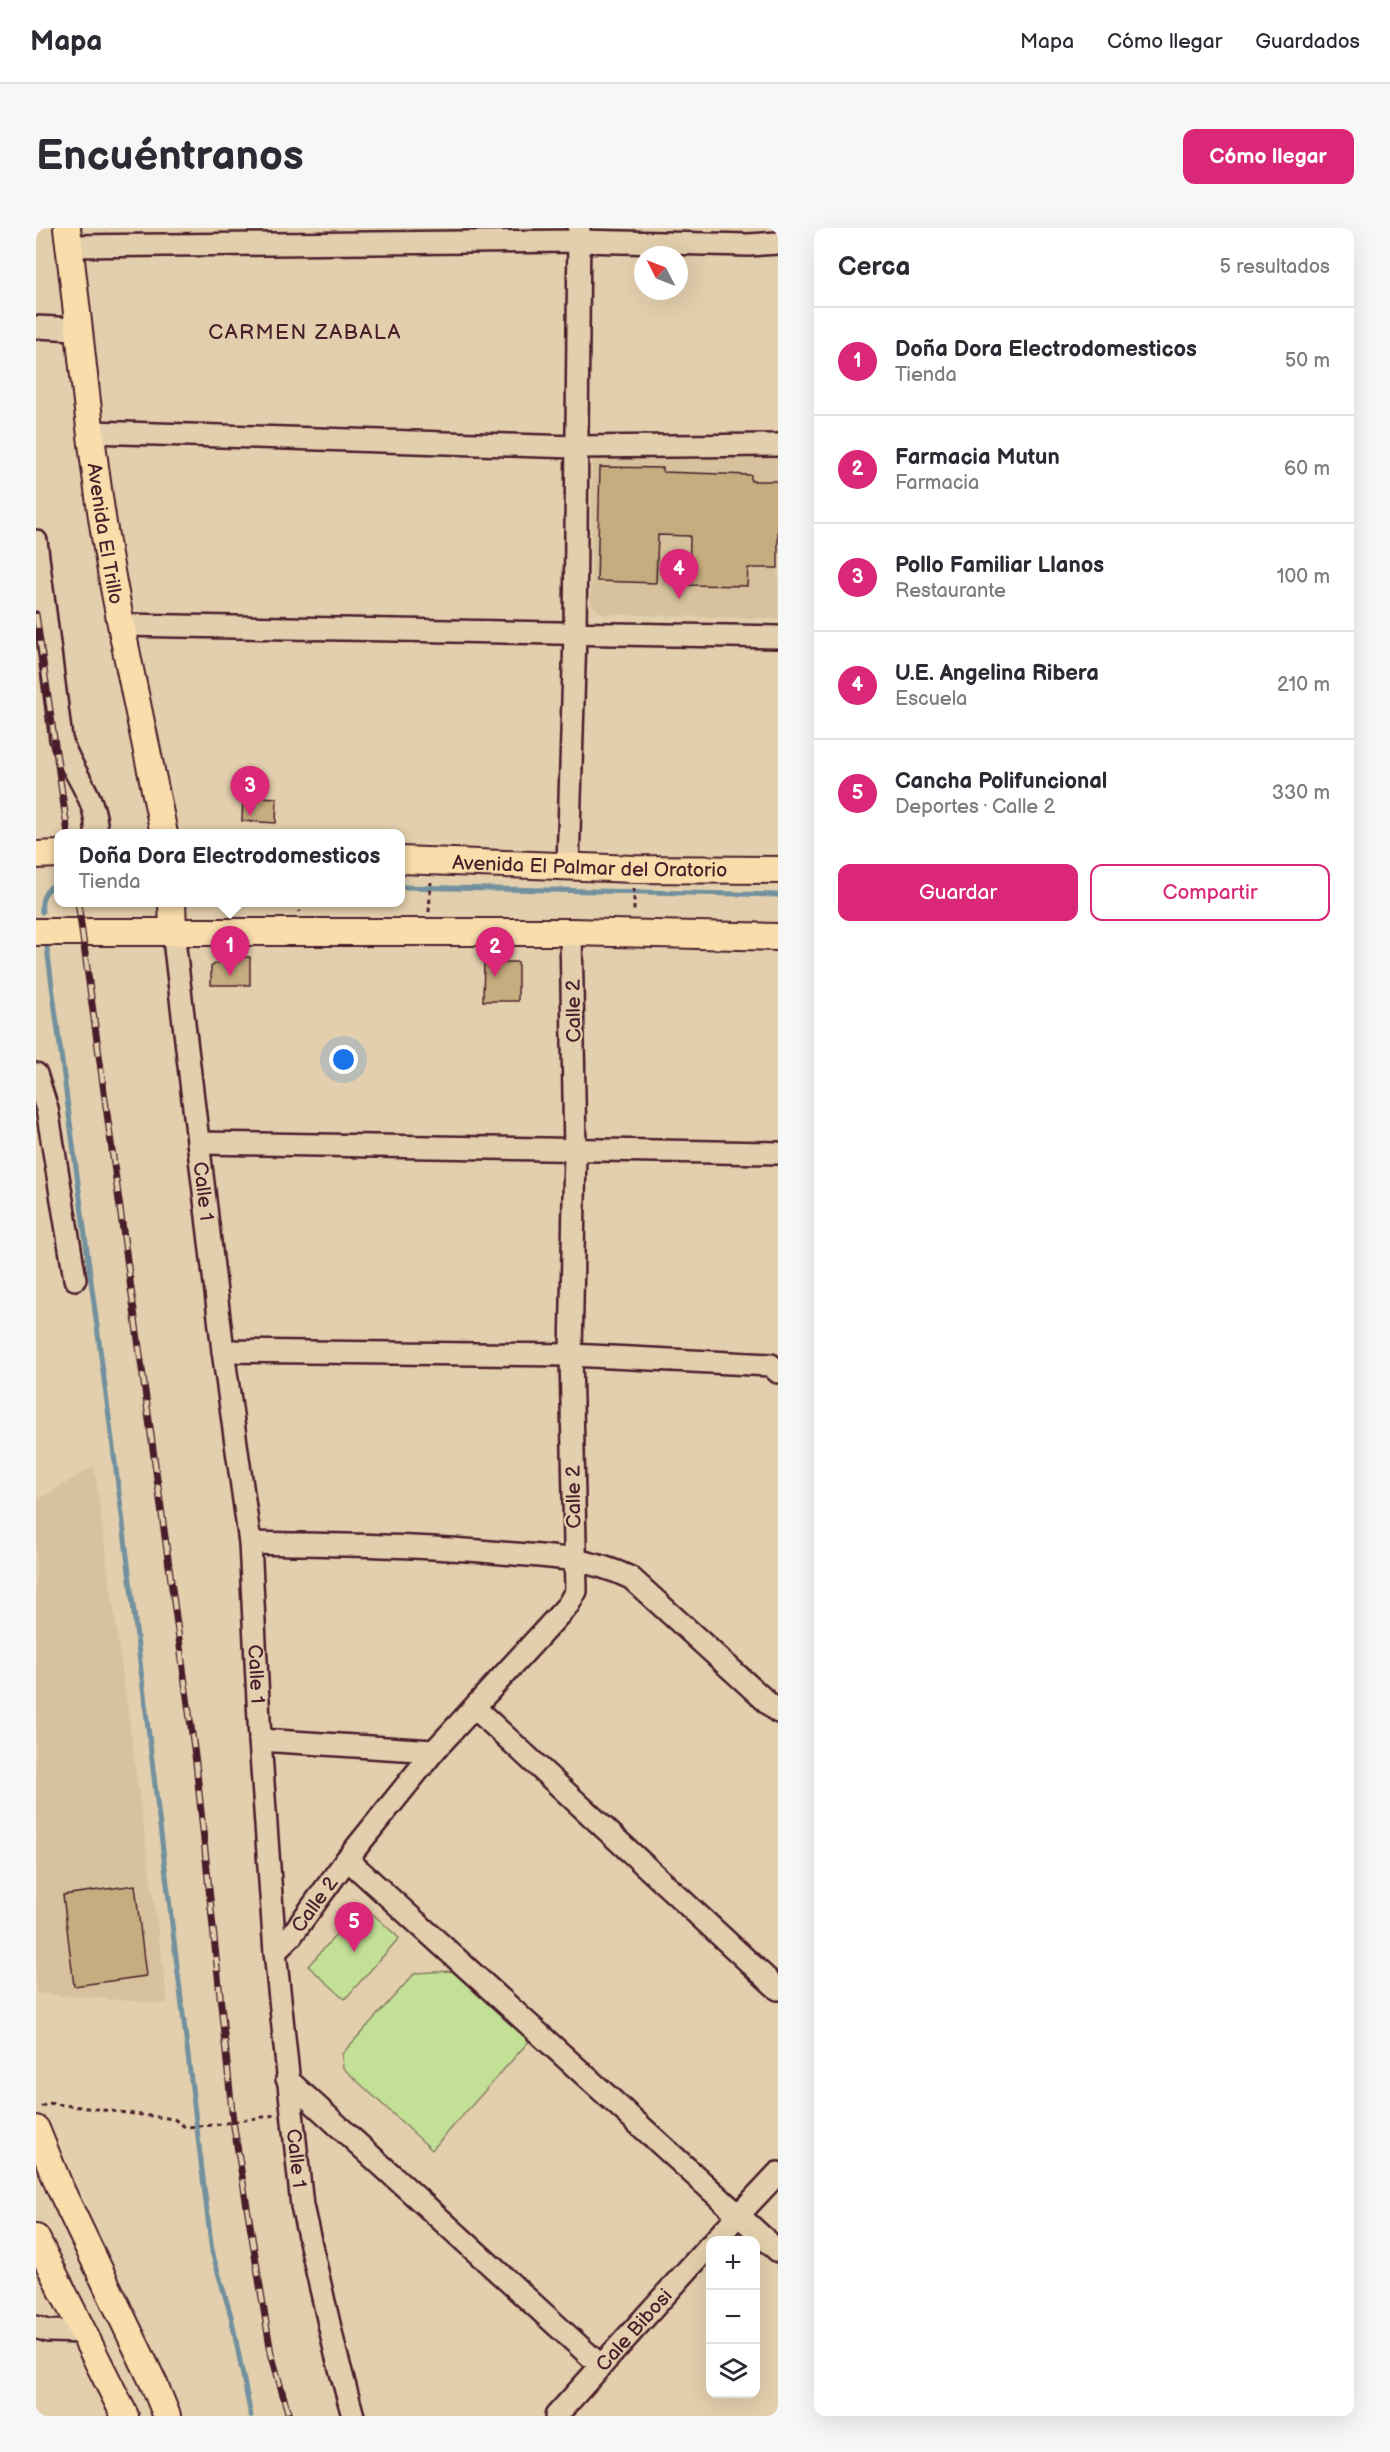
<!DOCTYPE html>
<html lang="es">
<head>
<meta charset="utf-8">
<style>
	body { margin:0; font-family:"Balsamiq Sans",sans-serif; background:#f7f7f7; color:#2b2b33 }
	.controls { position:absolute; right:18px; bottom:18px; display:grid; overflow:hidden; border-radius:12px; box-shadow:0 6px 24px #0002 }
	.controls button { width:54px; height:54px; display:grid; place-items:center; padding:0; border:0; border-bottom:2px solid #e1e1e2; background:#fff; color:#2b2b33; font:30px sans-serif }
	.compass { position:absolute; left:598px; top:18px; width:54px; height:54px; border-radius:50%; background:#fff; box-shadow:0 6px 24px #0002; rotate:312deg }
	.you { position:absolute; left:308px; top:832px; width:21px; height:21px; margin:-15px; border:4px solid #fff; border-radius:50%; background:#1a73e8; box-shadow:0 0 0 9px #1a73e833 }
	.badge { display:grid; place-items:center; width:39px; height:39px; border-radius:50%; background:#db2777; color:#fff; font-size:20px; font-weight:700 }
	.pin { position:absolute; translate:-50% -50px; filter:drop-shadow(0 2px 3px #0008) }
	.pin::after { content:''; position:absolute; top:32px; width:21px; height:18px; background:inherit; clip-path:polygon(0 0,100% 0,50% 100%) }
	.popup { position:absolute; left:18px; top:601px; width:351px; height:78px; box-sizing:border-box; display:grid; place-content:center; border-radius:12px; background:#fff; filter:drop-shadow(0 2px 4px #0005); font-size:20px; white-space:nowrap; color:#7c7c81 }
	.popup b { font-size:22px; color:#2b2b33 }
	.popup::after { content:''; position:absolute; left:50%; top:100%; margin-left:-12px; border:12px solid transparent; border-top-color:#fff }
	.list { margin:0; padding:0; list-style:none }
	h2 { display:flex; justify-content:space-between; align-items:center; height:78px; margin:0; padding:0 24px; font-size:26px }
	h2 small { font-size:20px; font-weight:400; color:#7c7c81 }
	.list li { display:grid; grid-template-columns:39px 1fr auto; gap:18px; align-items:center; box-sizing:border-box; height:108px; padding:0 24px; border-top:2px solid #e1e1e2 }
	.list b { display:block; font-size:22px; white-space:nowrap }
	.list p { margin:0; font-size:20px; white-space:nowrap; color:#7c7c81 }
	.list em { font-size:20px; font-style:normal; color:#7c7c81 }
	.actions { display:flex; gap:12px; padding:18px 24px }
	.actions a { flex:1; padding:14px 0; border:2px solid #db2777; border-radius:12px; text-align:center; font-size:21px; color:#db2777 }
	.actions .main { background:#db2777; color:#fff }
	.icon { flex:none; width:33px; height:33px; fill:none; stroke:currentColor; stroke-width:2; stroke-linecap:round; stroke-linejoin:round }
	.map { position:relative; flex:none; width:742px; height:2188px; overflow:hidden; border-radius:12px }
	header { display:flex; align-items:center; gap:36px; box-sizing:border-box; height:84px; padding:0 30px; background:#fff; border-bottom:2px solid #e1e1e2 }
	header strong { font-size:28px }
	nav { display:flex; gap:33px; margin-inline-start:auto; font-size:21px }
	.intro { display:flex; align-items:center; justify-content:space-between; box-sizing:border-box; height:144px; padding:0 36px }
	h1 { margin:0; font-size:42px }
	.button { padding:15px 27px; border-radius:12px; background:#db2777; color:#fff; font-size:21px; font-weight:700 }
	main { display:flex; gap:36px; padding:0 36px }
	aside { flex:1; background:#fff; border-radius:12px; box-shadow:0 6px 24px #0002 }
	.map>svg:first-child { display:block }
	.built { fill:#d7c29d }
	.green { fill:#c3e097; stroke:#868061; stroke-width:1.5 }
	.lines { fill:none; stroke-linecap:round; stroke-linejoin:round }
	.stream { stroke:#72919e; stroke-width:5 }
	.building { fill:#c6ad7f; stroke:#4a1f2b; stroke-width:1.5 }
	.minor-casing { stroke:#4a1f2b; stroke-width:26 }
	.major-casing { stroke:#4a1f2b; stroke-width:30 }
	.path { stroke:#4a1f2b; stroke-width:3; stroke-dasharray:4.5 4.5; stroke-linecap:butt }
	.minor { stroke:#e3cfad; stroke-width:21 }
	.major { stroke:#faddab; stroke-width:26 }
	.rail-casing { stroke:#4a1f2b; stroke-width:7 }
	.rail { stroke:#e3cfad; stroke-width:4.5; stroke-dasharray:14; stroke-linecap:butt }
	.labels { text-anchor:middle; stroke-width:4.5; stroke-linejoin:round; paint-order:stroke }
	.street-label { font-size:20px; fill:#4a1f2b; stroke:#e3cfad }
	.neighbourhood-label { font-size:21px; letter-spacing:1.5px; fill:#4a1f2b; stroke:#e3cfad }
</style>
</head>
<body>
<header>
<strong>Mapa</strong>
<nav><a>Mapa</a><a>Cómo llegar</a><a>Guardados</a></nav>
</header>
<div class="intro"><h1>Encuéntranos</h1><a class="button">Cómo llegar</a></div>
<main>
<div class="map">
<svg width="742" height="2188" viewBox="0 0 742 2188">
	<rect width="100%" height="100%" fill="#e3cfad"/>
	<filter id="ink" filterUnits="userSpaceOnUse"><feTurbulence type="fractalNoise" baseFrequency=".0167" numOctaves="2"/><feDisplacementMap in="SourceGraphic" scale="12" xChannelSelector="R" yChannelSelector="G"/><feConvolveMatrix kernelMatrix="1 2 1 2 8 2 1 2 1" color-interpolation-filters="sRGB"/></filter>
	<g filter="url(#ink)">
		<!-- built -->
		<path class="built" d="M565,223L742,224V391L567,386L555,377L556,234Z
			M58,1238L132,1776L0,1765V1273Z"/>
		<!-- green -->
		<path class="green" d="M327,1677L363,1710L309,1771L272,1738Z
			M416,1743L494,1812L396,1922L307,1840L306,1826L379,1745Z"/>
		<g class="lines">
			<!-- stream -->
			<path class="stream" d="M365,659L742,667
				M6,684C4,669 10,660 23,654
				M11,720L87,1295L176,2024L195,2088L215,2188"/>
		</g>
		<!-- building -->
		<path class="building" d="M564,239L627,240V244L715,247V253H742V340H712L711,358L653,357L654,308L622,307L620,355L561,353Z
			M207,568L241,570L240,595L206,593Z
			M189,729H214V757H175V739Z
			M448,734H482V773H447Z
			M99,1657L110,1748L38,1758L27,1667Z"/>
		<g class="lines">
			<!-- minor casing -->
			<g class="minor-casing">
				<g id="minor">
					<path d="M33,18L542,13L713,17L742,15"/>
					<path d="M0,99L41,101"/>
					<path d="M54,204L540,219L742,217"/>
					<path d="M0,313L25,511C34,544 63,570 60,606"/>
					<path d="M84,397L742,409"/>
					<path d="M532,637L539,406L543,0"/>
					<path id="s1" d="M137,703L187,1123L214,1315L224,1512L239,1724L266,1978L300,2126L317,2188"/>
					<path d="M0,846L11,881L39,1051"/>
					<path d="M162,915L742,925"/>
					<path d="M187,1123L535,1127L735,1137L742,1144"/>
					<path d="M214,1315C298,1317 382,1317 466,1325C511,1328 554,1330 595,1350L742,1484"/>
					<path d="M439,1480L742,1761"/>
					<path d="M224,1512L398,1523"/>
					<path d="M311,1631L742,2023"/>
					<path id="s2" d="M239,1724L255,1708L311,1631L398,1523L532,1377L540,1363L535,1127L539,922L535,704"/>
					<path d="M251,1851L565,2138"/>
					<path d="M679,2012L742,1945"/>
					<path d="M0,2099L12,2103L49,2104"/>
					<path id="s3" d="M520,2188L674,2017"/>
				</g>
			</g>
			<!-- major casing -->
			<g class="major-casing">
				<g id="major">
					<path id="s4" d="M31,0C44,101 52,202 68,302C84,404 108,504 128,606"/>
					<path d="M0,627L23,626"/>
					<path id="s5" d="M365,632L598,641L742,642"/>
					<path d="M136,674L137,703"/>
					<path d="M0,704H535L742,709"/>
					<path d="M0,1901L24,1960L118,2156L131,2188"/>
					<path d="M0,2010L89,2188"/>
				</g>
			</g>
			<!-- path -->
			<path class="path" d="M598,660V684
				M262,674L264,684
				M393,684L395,654
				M5,1879L12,1875L138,1891L149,1899L179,1897L239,1887"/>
			<!-- minor -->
			<use href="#minor" class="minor"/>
			<!-- major -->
			<use href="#major" class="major"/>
			<!-- rail casing -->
			<g class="rail-casing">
				<path id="rail" d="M0,386L32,606
					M42,674L160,1535L197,1893L235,2125L253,2188"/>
			</g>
			<!-- rail -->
			<use href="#rail" class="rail"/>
		</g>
	</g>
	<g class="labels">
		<!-- street labels -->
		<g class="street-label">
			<text dy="7" stroke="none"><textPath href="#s4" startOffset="308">Avenida El Trillo</textPath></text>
			<text dy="7" stroke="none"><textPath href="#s5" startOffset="189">Avenida El Palmar del Oratorio</textPath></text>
			<text transform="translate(537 783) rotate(-91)" y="7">Calle 2</text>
			<text dy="7" stroke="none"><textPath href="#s1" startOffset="262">Calle 1</textPath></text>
			<text transform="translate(537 1269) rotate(-91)" y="7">Calle 2</text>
			<text dy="7" stroke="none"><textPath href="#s1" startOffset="748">Calle 1</textPath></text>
			<text dy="7" stroke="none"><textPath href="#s2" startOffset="62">Calle 2</textPath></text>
			<text dy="7" stroke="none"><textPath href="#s1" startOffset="1234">Calle 1</textPath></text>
			<text dy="7" stroke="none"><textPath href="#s3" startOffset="116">Cale Bibosi</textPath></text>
		</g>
		<!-- neighbourhood labels -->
		<g class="neighbourhood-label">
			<text x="269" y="111">CARMEN ZABALA</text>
		</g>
	</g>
</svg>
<div class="controls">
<button>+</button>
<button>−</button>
<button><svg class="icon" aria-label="layers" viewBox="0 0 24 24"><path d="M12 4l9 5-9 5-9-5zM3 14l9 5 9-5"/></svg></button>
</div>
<svg class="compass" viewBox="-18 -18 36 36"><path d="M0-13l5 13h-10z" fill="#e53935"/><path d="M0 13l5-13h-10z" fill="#7c7c81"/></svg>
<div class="you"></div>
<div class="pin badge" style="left:194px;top:748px">1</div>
<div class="popup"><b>Doña Dora Electrodomesticos</b>Tienda</div>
<div class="pin badge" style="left:459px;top:749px">2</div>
<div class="pin badge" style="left:214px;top:588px">3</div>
<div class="pin badge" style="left:643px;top:371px">4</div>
<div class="pin badge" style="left:318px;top:1724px">5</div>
</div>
<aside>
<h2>Cerca<small>5 resultados</small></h2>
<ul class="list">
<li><span class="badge">1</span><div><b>Doña Dora Electrodomesticos</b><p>Tienda</p></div><em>50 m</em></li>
<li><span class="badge">2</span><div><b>Farmacia Mutun</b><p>Farmacia</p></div><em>60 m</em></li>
<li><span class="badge">3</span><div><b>Pollo Familiar Llanos</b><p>Restaurante</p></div><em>100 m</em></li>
<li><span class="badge">4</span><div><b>U.E. Angelina Ribera</b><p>Escuela</p></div><em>210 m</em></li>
<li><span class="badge">5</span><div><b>Cancha Polifuncional</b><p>Deportes · Calle 2</p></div><em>330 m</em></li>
</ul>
<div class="actions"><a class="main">Guardar</a><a>Compartir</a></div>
</aside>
</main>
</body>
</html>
